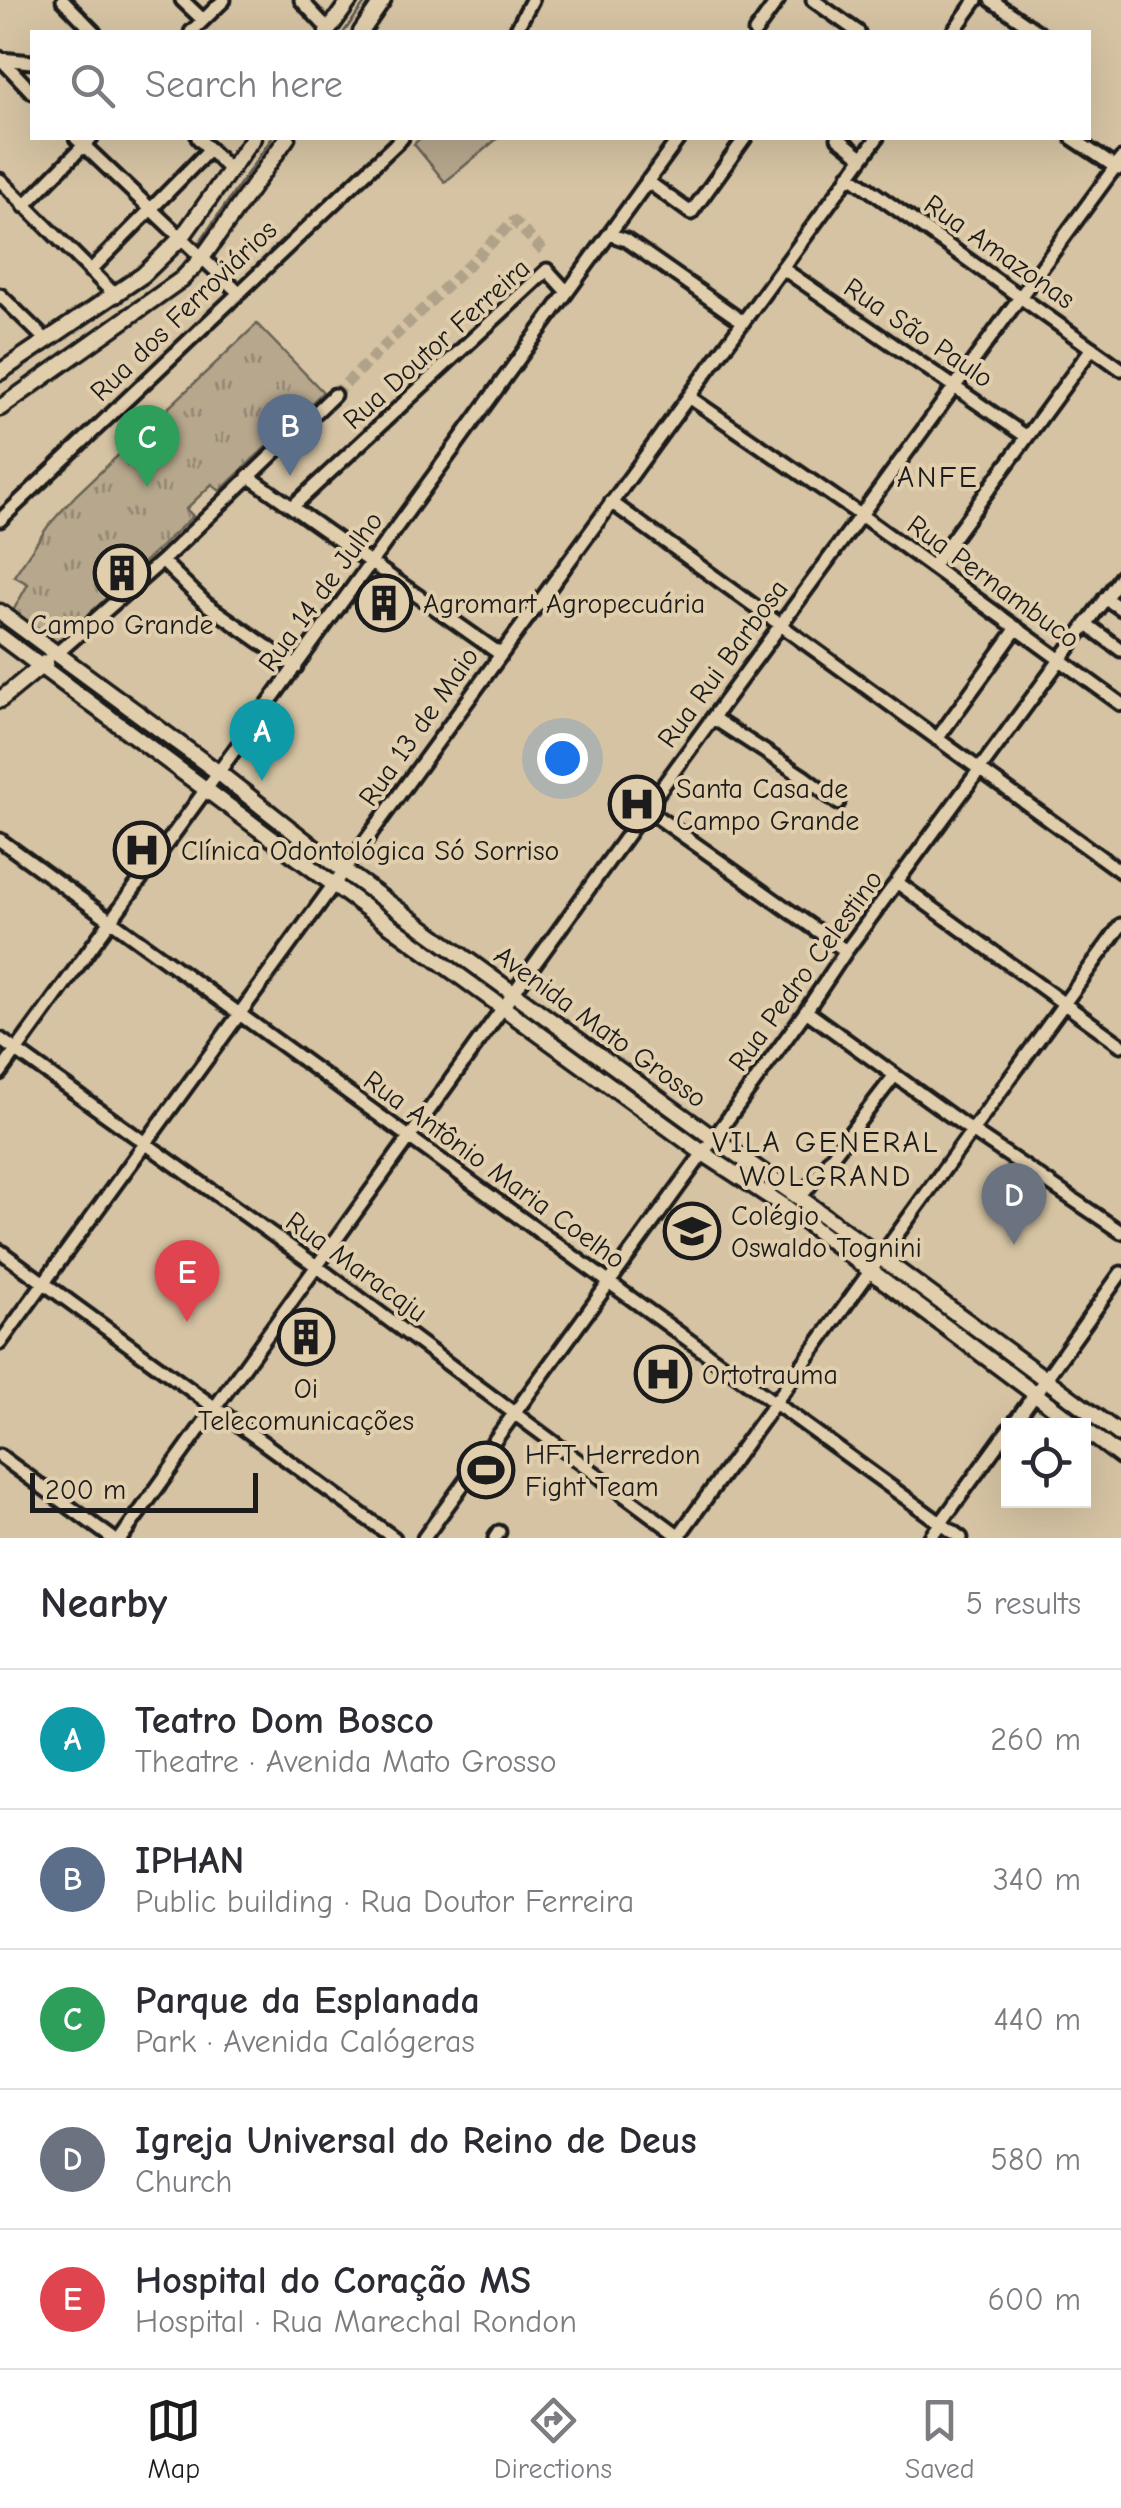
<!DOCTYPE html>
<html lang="en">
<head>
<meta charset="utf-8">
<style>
	body { margin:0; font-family:"Comic Neue",sans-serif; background:#f7f7f7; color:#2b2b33 }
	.controls { position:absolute; right:30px; bottom:30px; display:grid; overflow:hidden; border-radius:0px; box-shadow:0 10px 40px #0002 }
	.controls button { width:90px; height:90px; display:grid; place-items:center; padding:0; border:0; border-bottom:2px solid #e1e1e2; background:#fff; color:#2b2b33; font:50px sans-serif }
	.scale { position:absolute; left:30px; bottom:25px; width:228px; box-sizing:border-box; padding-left:10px; border:5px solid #1c1c1c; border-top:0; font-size:28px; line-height:35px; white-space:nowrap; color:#1c1c1c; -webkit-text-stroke:8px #e1ceac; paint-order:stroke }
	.you { position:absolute; left:562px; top:758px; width:35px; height:35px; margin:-25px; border:8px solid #fff; border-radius:50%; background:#1a73e8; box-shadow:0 0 0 15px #1a73e833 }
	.badge { display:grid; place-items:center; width:65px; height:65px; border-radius:50%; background:#1c1c1c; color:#fff; font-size:32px; font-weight:700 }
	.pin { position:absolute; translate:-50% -82px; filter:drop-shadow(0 2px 5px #0008) }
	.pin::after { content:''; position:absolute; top:52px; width:35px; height:30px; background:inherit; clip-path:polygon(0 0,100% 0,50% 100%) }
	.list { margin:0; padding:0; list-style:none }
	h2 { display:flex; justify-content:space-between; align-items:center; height:130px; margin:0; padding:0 40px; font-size:42px }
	h2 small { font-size:32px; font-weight:400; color:#7c7c81 }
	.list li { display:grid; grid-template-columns:65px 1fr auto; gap:30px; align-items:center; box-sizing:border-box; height:140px; padding:0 40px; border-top:2px solid #e1e1e2 }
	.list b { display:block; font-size:38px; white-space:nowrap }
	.list p { margin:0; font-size:32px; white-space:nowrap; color:#7c7c81 }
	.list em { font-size:32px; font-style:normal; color:#7c7c81 }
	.icon { flex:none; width:55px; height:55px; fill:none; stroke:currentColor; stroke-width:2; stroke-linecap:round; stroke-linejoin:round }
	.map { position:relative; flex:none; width:1121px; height:1538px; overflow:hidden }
	.search { position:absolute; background:#fff; box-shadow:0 10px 40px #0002; left:30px; right:30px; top:30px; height:110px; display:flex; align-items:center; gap:25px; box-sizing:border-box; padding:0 35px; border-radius:0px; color:#7c7c81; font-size:38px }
	.sheet { height:830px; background:#fff }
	nav { display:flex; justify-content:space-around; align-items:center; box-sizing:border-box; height:140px; border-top:2px solid #e1e1e2; background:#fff; font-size:28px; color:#7c7c81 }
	nav a { display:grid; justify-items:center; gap:5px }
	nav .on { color:#1c1c1c }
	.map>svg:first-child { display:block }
	.grass { fill:#b6a78d; stroke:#696254; stroke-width:2.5 }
	.park { fill:url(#park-tufts); stroke:#696254; stroke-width:2.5 }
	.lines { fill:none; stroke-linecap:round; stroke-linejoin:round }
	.stream { stroke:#5f594d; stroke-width:2.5 }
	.minor-tunnel { stroke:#b0a288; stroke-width:11; stroke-dasharray:11 5.5; stroke-linecap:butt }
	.minor-casing { stroke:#1c1c1c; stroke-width:19 }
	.major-casing { stroke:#1c1c1c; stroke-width:21 }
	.minor { stroke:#e1ceac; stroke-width:11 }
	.major { stroke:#e1ceac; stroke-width:14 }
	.labels { text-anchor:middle; stroke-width:8; stroke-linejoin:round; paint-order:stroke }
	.street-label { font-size:28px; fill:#1c1c1c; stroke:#e1ceac }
	.poi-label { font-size:28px; fill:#1c1c1c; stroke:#e1ceac; text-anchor:start }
	.neighbourhood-label { font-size:30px; letter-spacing:2.5px; fill:#1c1c1c; stroke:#e1ceac }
</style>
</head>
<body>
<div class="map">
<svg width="1121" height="1538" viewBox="0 0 1121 1538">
	<defs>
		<pattern id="park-tufts" width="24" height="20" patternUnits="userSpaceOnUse" patternTransform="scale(2.5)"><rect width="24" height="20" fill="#b6a78d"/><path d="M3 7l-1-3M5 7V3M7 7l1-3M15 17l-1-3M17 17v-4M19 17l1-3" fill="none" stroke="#938772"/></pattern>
	</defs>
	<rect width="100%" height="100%" fill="#d5c3a3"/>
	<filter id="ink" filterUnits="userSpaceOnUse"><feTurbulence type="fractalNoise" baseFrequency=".01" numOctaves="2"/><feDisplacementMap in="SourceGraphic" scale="20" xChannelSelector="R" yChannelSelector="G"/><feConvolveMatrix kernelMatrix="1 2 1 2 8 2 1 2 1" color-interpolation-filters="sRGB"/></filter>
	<g filter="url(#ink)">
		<!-- grass -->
		<path class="grass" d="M420,138H498L445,182L414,144Z"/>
		<!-- park -->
		<path class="park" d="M257,324L323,392L220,491L212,484L186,509L193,516L57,645L15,615L13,611L28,584L14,576L48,526L76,495Z"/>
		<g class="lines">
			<!-- stream -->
			<path class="stream" d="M344,32L367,0
				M196,247L272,138
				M171,279L191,254"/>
			<!-- minor-tunnel -->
			<path class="minor-tunnel" d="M334,395L514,221L546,254"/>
			<!-- minor casing -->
			<g class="minor-casing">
				<path id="minor" d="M63,0L94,32
					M182,0L203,20
					M301,0L329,30
					M813,0L858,32
					M991,0L1038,32
					M191,32L224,0
					M515,32L532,0
					M755,32L778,0
					M953,32L976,0
					M0,58L32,92
					M0,59L32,62
					M76,138L238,292
					M198,138L230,170
					M838,138L862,157
					M1072,138L1118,169
					M849,175L1121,369
					M0,180L116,296
					M647,181L691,213L745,138
					M24,206L91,138
					M609,234L626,240L743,322
					M782,268L1027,437
					M90,271L210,149
					M0,295L47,341
					M689,397L862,516L1121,704
					M248,476L500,654
					M611,502L1121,872
					M292,507L547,270L567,292
					M0,520L402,138
					M162,561L206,604L296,667
					M932,567L1092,348
					M1105,598L1121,609
					M1086,624L1121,650
					M55,655L162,561L334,395
					M713,718L804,777L838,803
					M937,739L1017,628
					M646,809L846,951
					M0,840L961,1538
					M898,883L1121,1045
					M806,1011L972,1131L1121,1232
					M0,1039L315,1265L682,1538
					M0,1073L679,138
					M800,1198L895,1075
					M0,1251L394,1538
					M0,1343L877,138
					M1012,1426L1121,1273
					M0,1456L112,1538
					M121,1538L646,809L1121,159
					M424,1538L806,1011L846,951L1121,577
					M495,1538L499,1532
					M677,1538L1121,925
					M930,1538L1008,1430"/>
			</g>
			<!-- major casing -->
			<g class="major-casing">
				<path id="major" d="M327,32L350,0
					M361,32L383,0
					M0,372L143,275L182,237L253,138
					M0,408L182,279L202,258L287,138
					M0,612L219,773L331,861L713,1138L800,1198L1121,1435
					M0,636L322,876L703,1153L784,1206L1078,1426
					M0,700L46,662
					M1084,1429L1121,1457"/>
			</g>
			<!-- minor -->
			<use href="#minor" class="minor"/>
			<!-- major -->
			<use href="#major" class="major"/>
		</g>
	</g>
	<!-- icons -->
	<defs>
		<g id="building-ring" transform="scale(2.875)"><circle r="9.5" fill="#e1ceac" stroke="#1c1c1c" stroke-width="1.5"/><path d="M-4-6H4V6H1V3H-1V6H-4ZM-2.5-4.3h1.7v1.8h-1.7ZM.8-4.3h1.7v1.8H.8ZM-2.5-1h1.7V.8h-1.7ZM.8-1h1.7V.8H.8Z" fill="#1c1c1c"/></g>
		<g id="hospital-ring" transform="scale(2.875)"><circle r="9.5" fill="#e1ceac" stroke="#1c1c1c" stroke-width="1.5"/><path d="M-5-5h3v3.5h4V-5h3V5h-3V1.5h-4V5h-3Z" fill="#1c1c1c"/></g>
		<g id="school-ring" transform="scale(2.875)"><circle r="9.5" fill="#e1ceac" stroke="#1c1c1c" stroke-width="1.5"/><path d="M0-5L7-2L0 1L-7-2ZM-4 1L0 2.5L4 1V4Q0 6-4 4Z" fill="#1c1c1c"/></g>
		<g id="stadium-ring" transform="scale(2.875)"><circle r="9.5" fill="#e1ceac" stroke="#1c1c1c" stroke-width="1.5"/><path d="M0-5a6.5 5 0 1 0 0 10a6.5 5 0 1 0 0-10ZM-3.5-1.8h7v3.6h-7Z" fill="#1c1c1c"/></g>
	</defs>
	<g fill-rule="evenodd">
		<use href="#building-ring" x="122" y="573"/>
		<use href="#building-ring" x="384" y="603"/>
		<use href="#hospital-ring" x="637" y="804"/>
		<use href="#hospital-ring" x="142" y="850"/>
		<use href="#school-ring" x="692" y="1231"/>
		<use href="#building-ring" x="306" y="1337"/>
		<use href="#hospital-ring" x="663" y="1374"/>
		<use href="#stadium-ring" x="486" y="1470"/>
	</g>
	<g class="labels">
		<!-- street labels -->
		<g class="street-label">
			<text transform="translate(1000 251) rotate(35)" y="10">Rua Amazonas</text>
			<text transform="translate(183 310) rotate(-44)" y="10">Rua dos Ferroviários</text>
			<text transform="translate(919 332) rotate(34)" y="10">Rua São Paulo</text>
			<text transform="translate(436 343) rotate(-42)" y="10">Rua Doutor Ferreira</text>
			<text transform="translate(994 581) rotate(36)" y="10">Rua Pernambuco</text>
			<text transform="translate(320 591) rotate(-54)" y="10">Rua 14 de Julho</text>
			<text transform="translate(722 663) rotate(-54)" y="10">Rua Rui Barbosa</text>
			<text transform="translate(418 726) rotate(-55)" y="10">Rua 13 de Maio</text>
			<text transform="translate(805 970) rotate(-54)" y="10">Rua Pedro Celestino</text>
			<text transform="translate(601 1026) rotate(36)" y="10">Avenida Mato Grosso</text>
			<text transform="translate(495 1169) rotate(36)" y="10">Rua Antônio Maria Coelho</text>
			<text transform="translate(357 1266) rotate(36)" y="10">Rua Maracaju</text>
		</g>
		<!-- poi labels -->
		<g class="poi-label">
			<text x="423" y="613">Agromart Agropecuária</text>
			<text x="122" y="634" text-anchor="middle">Campo Grande</text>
			<text x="676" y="798">Santa Casa de<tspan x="676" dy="32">Campo Grande</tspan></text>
			<text x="181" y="860">Clínica Odontológica Só Sorriso</text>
			<text x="731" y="1225">Colégio<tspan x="731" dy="32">Oswaldo Tognini</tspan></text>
			<text x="702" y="1384">Ortotrauma</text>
			<text x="306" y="1398" text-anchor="middle">Oi<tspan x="306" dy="32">Telecomunicações</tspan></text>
			<text x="525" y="1464">HFT Herredon<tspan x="525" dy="32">Fight Team</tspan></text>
		</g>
		<!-- neighbourhood labels -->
		<g class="neighbourhood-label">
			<text x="938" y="487">ANFE</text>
			<text x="826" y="1152">VILA GENERAL<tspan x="826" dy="34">WOLGRAND</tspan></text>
		</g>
	</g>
</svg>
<div class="controls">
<button><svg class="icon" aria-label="locate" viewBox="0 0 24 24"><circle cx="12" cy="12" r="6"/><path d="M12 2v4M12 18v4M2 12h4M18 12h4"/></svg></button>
</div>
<div class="scale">200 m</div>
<div class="you"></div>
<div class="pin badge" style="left:262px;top:781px;background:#0f9aa8">A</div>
<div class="pin badge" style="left:290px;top:476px;background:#5c6f8a">B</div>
<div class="pin badge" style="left:147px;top:487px;background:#2e9e5b">C</div>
<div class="pin badge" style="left:1014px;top:1245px;background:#6b7280">D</div>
<div class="pin badge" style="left:187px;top:1322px;background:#e0444e">E</div>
<div class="search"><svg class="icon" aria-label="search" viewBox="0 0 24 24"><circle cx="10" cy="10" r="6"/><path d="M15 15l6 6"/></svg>Search here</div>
</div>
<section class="sheet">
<h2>Nearby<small>5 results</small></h2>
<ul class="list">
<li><span class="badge" style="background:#0f9aa8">A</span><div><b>Teatro Dom Bosco</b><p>Theatre · Avenida Mato Grosso</p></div><em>260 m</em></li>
<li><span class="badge" style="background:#5c6f8a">B</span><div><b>IPHAN</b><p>Public building · Rua Doutor Ferreira</p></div><em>340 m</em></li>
<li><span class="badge" style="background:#2e9e5b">C</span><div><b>Parque da Esplanada</b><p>Park · Avenida Calógeras</p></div><em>440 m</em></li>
<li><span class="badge" style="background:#6b7280">D</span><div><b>Igreja Universal do Reino de Deus</b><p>Church</p></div><em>580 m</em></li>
<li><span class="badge" style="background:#e0444e">E</span><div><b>Hospital do Coração MS</b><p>Hospital · Rua Marechal Rondon</p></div><em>600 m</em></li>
</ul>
</section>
<nav>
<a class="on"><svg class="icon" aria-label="map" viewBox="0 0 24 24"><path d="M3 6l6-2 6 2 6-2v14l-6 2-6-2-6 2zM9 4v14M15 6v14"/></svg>Map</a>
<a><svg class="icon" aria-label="directions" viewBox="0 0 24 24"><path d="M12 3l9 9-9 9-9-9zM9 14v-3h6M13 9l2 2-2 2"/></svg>Directions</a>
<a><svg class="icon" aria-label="saved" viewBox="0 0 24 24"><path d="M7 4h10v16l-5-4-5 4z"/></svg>Saved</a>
</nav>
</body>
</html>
